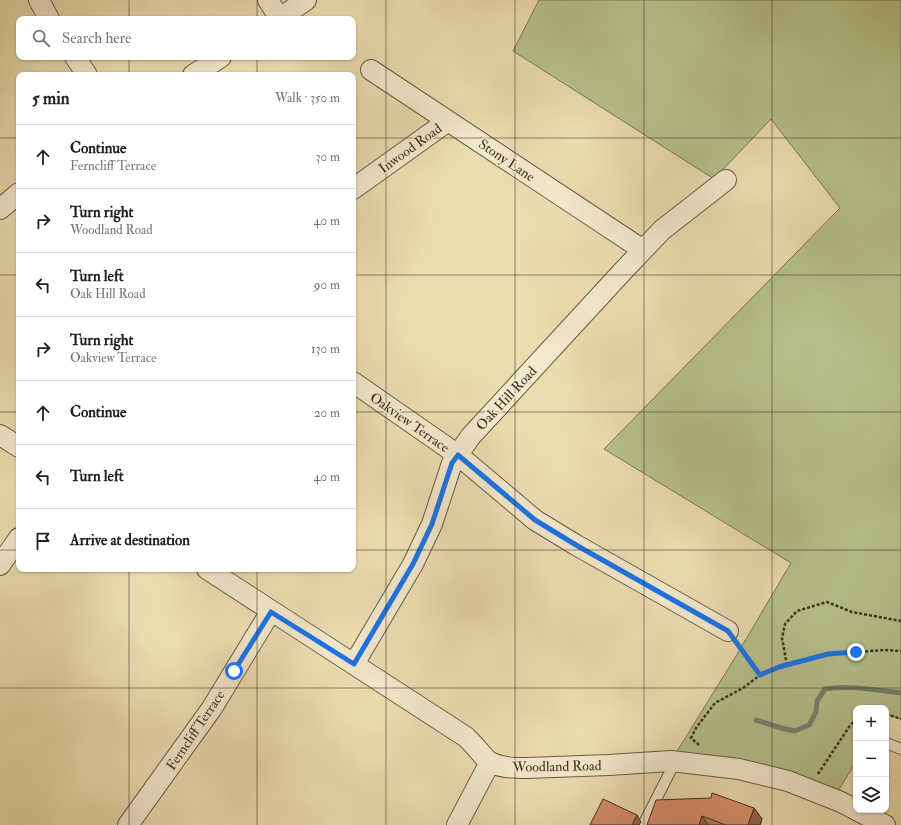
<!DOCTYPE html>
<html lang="en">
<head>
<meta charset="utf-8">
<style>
	body { margin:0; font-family:"IM FELL Double Pica",serif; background:#f2f2f2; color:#202124 }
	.controls { position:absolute; right:12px; bottom:12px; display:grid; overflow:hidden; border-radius:8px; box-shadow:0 1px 3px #0004 }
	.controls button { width:36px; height:36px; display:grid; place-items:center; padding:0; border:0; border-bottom:1px solid #e0e0e0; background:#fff; color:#202124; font:20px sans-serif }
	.stop { position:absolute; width:12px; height:12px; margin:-9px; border:3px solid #1a73e8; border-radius:50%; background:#fff }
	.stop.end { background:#1a73e8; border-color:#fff; box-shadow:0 1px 4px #0008 }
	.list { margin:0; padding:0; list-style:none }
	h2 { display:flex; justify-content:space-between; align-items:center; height:52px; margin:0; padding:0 16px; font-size:17px }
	h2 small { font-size:13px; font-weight:400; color:#757577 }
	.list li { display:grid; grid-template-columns:26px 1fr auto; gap:12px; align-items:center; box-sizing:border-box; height:64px; padding:0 16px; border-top:1px solid #e0e0e0 }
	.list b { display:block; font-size:15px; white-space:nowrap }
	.list p { margin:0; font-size:13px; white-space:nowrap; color:#757577 }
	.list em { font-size:13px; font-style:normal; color:#757577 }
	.icon { flex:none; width:22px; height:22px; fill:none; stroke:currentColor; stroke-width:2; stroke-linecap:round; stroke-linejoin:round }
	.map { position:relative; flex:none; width:901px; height:825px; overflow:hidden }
	.search { position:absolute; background:#fff; box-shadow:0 1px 3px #0004; left:16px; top:16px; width:340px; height:44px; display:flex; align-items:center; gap:10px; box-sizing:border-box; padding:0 14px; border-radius:8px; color:#757577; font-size:15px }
	.panel { position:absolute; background:#fff; box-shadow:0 1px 3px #0004; left:16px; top:72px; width:340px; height:500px; border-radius:8px }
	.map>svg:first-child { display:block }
	.green { fill:#b6c08c; stroke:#7a7854 }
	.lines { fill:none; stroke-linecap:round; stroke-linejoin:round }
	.stream { stroke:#74846f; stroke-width:5 }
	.lane-casing { stroke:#685b42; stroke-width:12 }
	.street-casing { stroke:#685b42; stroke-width:22 }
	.path { stroke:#3d301d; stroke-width:2.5; stroke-dasharray:3 2; stroke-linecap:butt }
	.lane { stroke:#f2e8cc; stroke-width:10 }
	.street { stroke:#f2e8cc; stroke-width:20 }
	.wall { fill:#b87a5d; stroke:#3d301d }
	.shaded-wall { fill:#96634c; stroke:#3d301d }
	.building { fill:#d68e6c; stroke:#3d301d }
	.route { stroke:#1a73e8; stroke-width:5 }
	.grid { fill:none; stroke:#3d301d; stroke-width:1; stroke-opacity:0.55 }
	.labels { text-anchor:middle; stroke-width:3; stroke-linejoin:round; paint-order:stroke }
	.street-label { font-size:14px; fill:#3d301d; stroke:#f2e8cc }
</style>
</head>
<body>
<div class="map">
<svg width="901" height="825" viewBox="0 0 901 825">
	<rect width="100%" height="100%" fill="#ebdcb0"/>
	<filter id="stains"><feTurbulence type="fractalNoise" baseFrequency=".005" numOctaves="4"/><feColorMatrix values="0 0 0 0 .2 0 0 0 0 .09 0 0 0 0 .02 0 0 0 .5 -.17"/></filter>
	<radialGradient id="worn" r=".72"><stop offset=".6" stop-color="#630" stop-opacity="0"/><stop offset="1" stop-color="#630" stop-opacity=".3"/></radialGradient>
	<!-- green -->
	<path class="green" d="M539,0H901V719L886,714V708H856V762L833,799L671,761L736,656L791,563L604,449L840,208L771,119L714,179L513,51Z"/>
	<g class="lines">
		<!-- stream -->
		<path class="stream" d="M756,720L781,728L795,731L809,725L816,712L817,701L825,689C850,685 876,690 901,693"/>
		<!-- lane casing -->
		<g class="lane-casing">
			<path id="lane" d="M886,743L901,749
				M643,825L675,762"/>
		</g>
		<!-- street casing -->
		<g class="street-casing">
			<path id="street" d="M39,0L49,19
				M268,0L280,19
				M279,19L306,0
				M75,57L87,75
				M371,70L643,250
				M193,75L221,57
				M353,189L448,121
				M0,209L19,193
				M353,382L458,455L535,520L576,545L728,631
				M0,435L19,447
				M0,565L19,538
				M207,569L466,737C470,741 475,746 479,751C482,754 484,757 487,760C498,768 514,768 527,768L609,765L671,761L739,769L788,781L841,802L885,825
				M354,664L413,564L432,524L452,463L471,436L623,271L662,230L726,180
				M128,825L212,708L271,611
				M457,825L490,762"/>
		</g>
		<!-- path -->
		<path class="path" d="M738,645L760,675
			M787,665L782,638L785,624L797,611L827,602L852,612L901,621
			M886,714L901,719
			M699,745L691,738L696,728L715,703L743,688L760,675L779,667L828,654L885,650L901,651
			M818,774L851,724L856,721"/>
		<!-- lane -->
		<use href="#lane" class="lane"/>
		<!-- street -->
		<use href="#street" class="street"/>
	</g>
	<!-- wall -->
	<path class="wall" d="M754,808L762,819L760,825H647Z"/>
	<!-- shaded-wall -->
	<path class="shaded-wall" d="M754,808L762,819L760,825H748Z
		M637,815L641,822L639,825H632Z
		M702,816L708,825H699Z"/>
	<!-- building -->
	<path class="building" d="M712,793L754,808L748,825H726L702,816L699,825H647L656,800L711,798Z
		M603,799L637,815L632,825H590Z"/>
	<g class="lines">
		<!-- route -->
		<path class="route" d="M234,671L271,612L354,664L413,564L432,524L452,463L458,455L535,520L576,545L728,631L760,675L779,667L828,654L856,652"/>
	</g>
	<!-- grid -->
	<path class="grid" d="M129,0V19M257,0V19M386,0V825M515,0V825M644,0V825M772,0V825M129,57V75M257,57V75M0,138H19M353,138H901M0,275H19M353,275H901M0,412H19M353,412H901M0,550H19M353,550H901M129,569V825M257,569V825M0,688H901"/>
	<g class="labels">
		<!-- street labels -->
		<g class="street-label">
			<text transform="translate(410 148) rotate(-36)" y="5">Inwood Road</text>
			<text transform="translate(507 160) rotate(34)" y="5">Stony Lane</text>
			<text transform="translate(506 398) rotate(-47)" y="5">Oak Hill Road</text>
			<text transform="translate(410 422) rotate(35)" y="5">Oakview Terrace</text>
			<text transform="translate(195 730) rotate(-56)" y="5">Ferncliff Terrace</text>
			<text transform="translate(557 766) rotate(-1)" y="5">Woodland Road</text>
		</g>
	</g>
	<rect width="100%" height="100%" filter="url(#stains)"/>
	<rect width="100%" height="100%" fill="url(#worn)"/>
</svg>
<div class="controls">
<button>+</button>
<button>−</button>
<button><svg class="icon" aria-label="layers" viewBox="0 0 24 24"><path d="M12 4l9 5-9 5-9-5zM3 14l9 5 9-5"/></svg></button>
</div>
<div class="stop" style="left:234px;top:671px"></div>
<div class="stop end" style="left:856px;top:652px"></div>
<div class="search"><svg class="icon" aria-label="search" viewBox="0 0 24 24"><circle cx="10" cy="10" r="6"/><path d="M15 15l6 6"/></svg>Search here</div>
<section class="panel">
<h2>5 min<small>Walk · 350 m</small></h2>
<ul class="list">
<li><svg class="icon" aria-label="ahead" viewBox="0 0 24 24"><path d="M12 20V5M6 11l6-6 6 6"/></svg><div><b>Continue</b><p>Ferncliff Terrace</p></div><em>30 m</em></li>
<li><svg class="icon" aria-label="right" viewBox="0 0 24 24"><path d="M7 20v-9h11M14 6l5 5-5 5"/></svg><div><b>Turn right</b><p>Woodland Road</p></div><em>40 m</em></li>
<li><svg class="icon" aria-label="left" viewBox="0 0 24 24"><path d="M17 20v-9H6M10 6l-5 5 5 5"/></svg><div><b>Turn left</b><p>Oak Hill Road</p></div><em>90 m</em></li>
<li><svg class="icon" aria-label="right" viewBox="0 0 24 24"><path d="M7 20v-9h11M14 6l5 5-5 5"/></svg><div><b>Turn right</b><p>Oakview Terrace</p></div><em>130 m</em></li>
<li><svg class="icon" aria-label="ahead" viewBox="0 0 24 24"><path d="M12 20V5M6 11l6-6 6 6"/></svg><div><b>Continue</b></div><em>20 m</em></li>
<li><svg class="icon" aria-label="left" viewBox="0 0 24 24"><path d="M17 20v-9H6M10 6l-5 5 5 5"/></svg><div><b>Turn left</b></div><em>40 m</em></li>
<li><svg class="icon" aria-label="arrive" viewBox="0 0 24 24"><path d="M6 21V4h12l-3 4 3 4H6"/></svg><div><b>Arrive at destination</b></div></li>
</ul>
</section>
</div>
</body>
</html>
